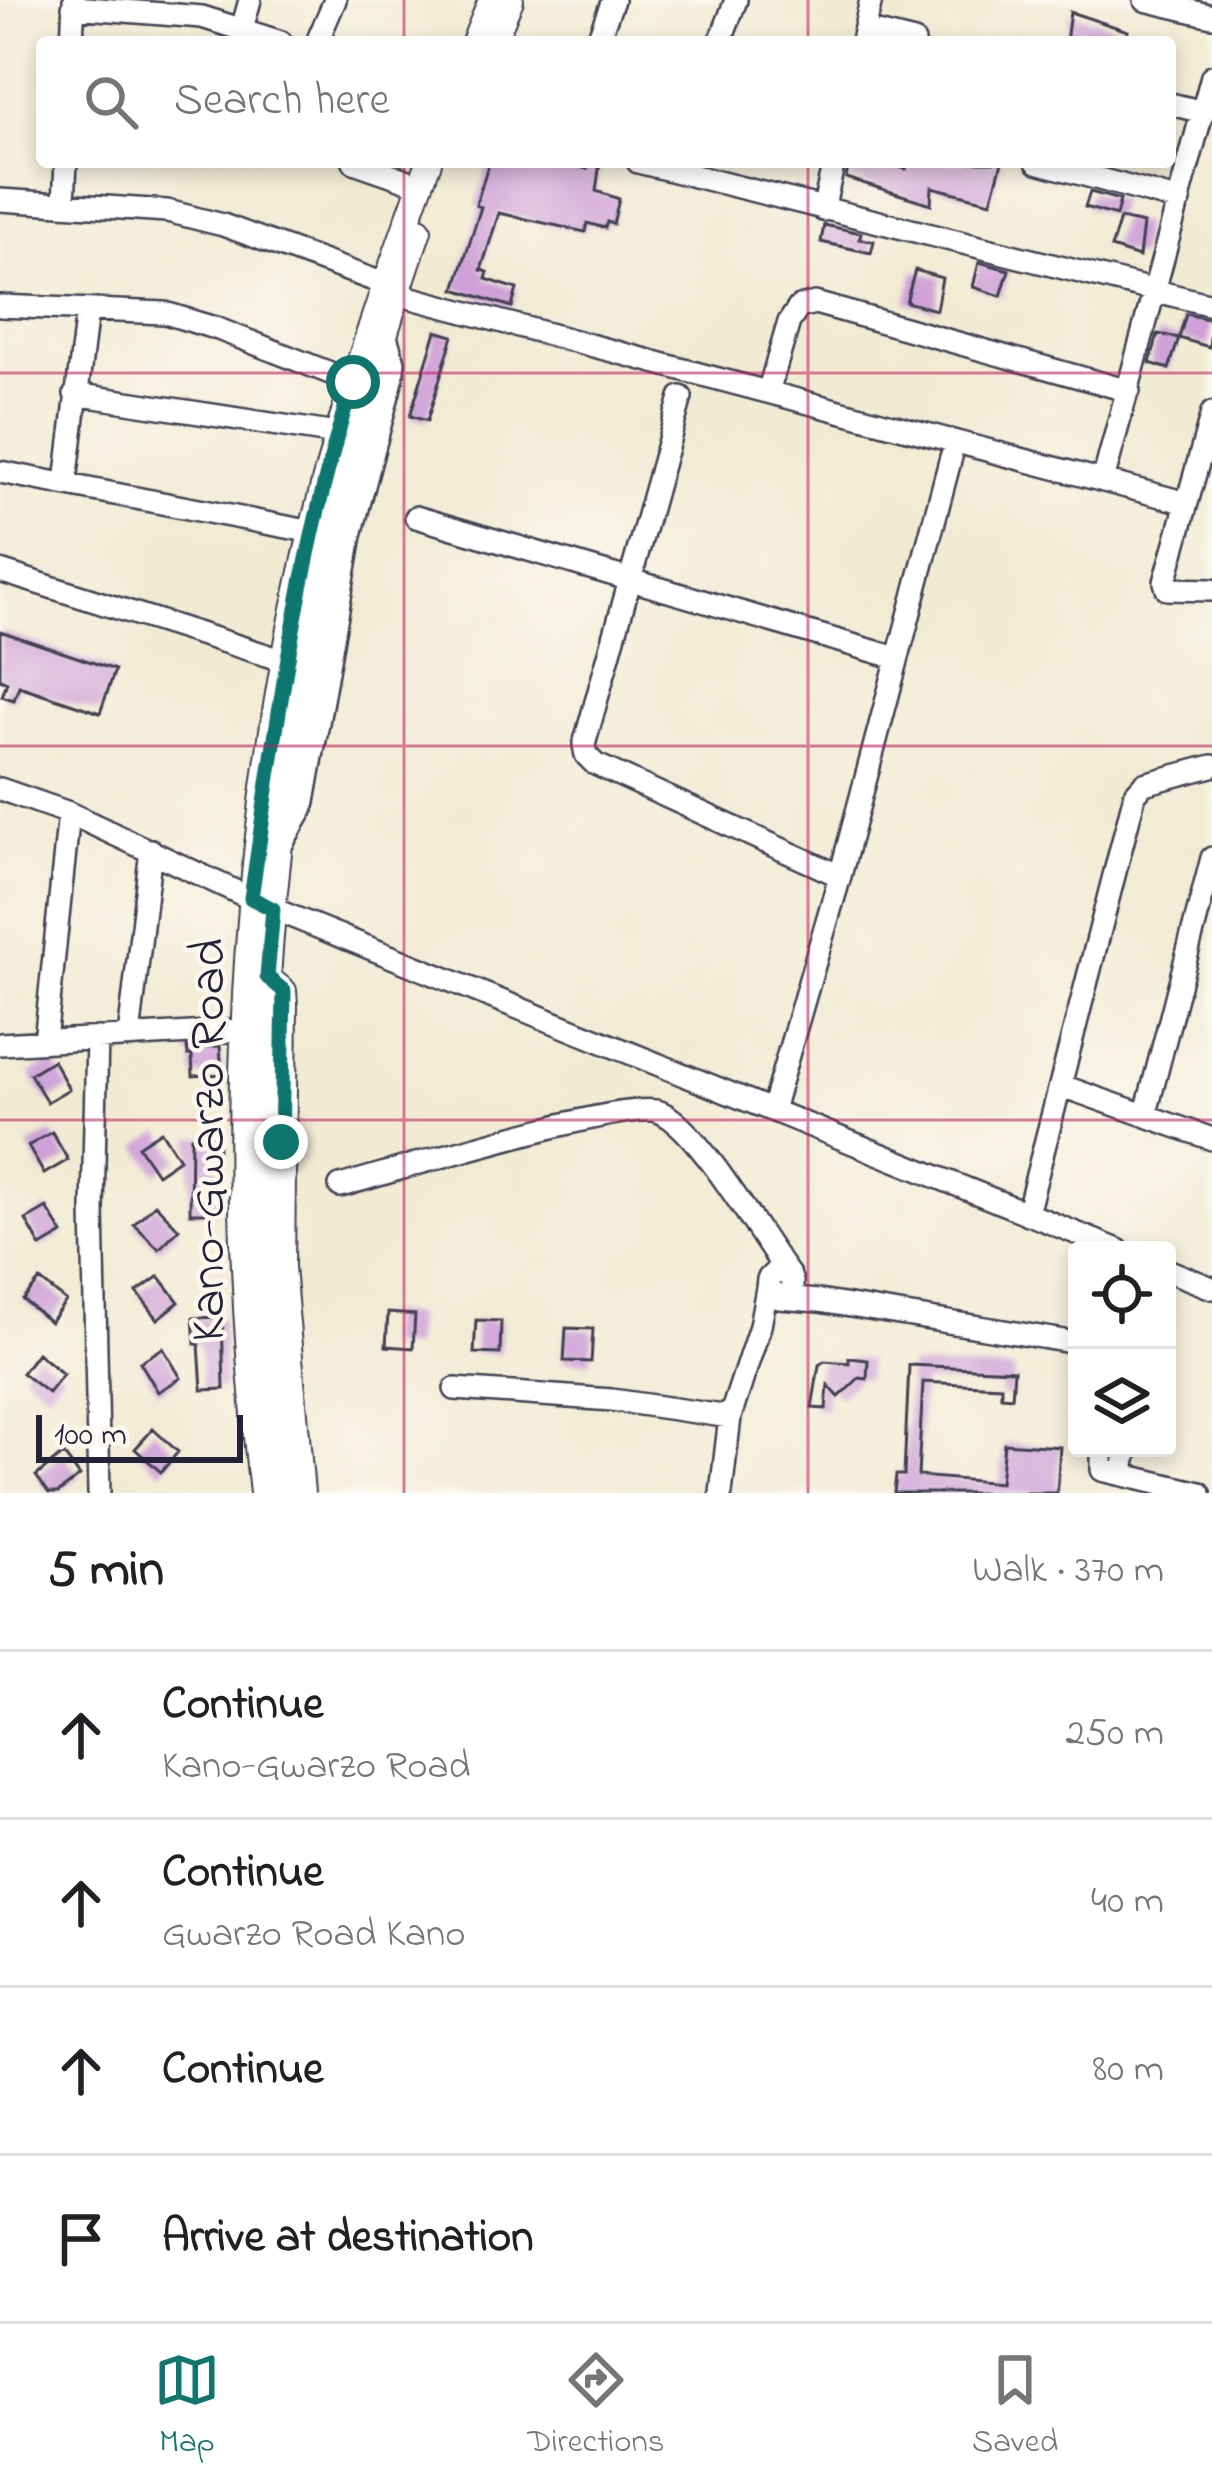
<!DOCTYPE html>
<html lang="en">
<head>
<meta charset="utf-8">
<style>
	body { margin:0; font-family:"Indie Flower",sans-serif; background:#f6f6f6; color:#202124 }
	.controls { position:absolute; right:36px; bottom:36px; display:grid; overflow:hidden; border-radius:12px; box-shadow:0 6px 18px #0003 }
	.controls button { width:108px; height:108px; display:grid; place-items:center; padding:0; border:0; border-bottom:3px solid #e0e0e0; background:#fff; color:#202124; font:60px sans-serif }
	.scale { position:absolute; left:36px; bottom:30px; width:207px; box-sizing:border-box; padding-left:12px; border:6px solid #22223b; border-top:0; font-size:33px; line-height:42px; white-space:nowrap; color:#22223b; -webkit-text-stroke:9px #fbf7ec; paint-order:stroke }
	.stop { position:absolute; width:36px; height:36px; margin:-27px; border:9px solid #0f766e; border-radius:50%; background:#fff }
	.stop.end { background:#0f766e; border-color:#fff; box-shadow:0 3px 12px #0008 }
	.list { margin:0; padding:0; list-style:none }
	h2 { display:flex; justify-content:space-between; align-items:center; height:156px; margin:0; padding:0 48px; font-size:51px }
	h2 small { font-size:39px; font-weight:400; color:#757577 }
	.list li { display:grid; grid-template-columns:78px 1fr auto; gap:36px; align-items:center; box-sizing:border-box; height:168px; padding:0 48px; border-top:3px solid #e0e0e0 }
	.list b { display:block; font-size:45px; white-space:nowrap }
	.list p { margin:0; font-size:39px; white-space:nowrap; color:#757577 }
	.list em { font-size:39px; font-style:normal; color:#757577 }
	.icon { flex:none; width:66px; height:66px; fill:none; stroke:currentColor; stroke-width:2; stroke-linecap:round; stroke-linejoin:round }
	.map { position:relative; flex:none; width:1212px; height:1493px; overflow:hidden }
	.search { position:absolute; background:#fff; box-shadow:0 6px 18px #0003; left:36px; right:36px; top:36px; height:132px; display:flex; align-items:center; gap:30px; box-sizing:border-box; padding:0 42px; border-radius:12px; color:#757577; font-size:45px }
	.sheet { height:828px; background:#fff }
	nav { display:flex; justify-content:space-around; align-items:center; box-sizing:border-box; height:168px; border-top:3px solid #e0e0e0; background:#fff; font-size:33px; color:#757577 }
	nav a { display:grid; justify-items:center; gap:6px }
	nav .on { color:#0f766e }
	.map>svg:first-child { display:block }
	.building { fill:#cfa1d8 }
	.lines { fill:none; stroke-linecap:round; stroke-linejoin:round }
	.minor-casing { stroke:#414052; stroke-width:26 }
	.major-casing { stroke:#414052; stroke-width:28 }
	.minor { stroke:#fff; stroke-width:21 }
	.major { stroke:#fff; stroke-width:24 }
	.route { stroke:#0f766e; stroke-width:15 }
	.grid { fill:none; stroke:#c2185b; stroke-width:3; stroke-opacity:0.55 }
	.labels { text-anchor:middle; stroke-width:9; stroke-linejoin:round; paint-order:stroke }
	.street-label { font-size:51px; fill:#22223b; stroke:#fbf7ec }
</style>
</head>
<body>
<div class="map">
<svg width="1212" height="1493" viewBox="0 0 1212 1493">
	<rect width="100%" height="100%" fill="#fbf7ec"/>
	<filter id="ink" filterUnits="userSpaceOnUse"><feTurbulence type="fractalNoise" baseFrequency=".00833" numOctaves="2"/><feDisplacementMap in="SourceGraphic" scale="24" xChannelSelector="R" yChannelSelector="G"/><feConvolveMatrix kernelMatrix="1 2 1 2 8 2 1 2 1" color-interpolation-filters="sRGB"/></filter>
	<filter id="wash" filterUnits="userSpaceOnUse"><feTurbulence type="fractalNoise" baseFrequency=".004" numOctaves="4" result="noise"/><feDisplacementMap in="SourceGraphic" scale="48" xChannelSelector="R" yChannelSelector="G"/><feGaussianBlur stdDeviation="2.7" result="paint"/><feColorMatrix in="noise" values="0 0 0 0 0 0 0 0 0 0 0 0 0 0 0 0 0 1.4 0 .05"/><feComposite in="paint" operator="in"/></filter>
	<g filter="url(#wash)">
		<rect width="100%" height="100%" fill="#f1ebd3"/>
		<g id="blocks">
			<!-- building -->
			<path class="building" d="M1070,12L1128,31L1126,42H1066Z
				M489,162H563L587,169L588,162H600L596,191L619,199L613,224L607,222L605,228L587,223L585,232L499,213L481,270L488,272L486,279L517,289L512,307L455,289L481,207L476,205Z
				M849,162H877L906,169L907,162H1002L991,202L932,187L931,204L846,178Z
				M1090,192L1120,200L1116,216L1085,207Z
				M1120,219L1143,224L1139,257L1111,248Z
				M824,225L861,233L859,239L874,241L871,253L821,242Z
				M979,262L1009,270L1001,296L973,287Z
				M915,270L942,278L936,310L906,302Z
				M1186,314L1212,320L1209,347L1179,338Z
				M436,331L453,336L427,421L410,416Z
				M1158,334L1179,338L1169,369L1150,363Z
				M0,631L115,670L100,713L19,686L14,700L2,696L7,682L0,679Z
				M220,1046L222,1074L193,1076L192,1055H188L187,1048Z
				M53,1060L69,1089L47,1102L30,1074Z
				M161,1131L179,1159L157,1174L138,1146Z
				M52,1132L68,1160L44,1174L28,1146Z
				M191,1137H218L217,1213H190Z
				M155,1204L179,1229L159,1249L134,1224Z
				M47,1208L63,1234L41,1247L26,1220Z
				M159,1276L179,1302L158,1319L137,1292Z
				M40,1280L66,1301L50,1322L23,1300Z
				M388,1313L415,1315L413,1348L386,1346Z
				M222,1317L224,1389L202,1390L199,1344H195L193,1318Z
				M476,1320L501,1321L500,1354L474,1353Z
				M566,1328L593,1329L591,1362L564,1361Z
				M163,1348L181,1378L158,1392L140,1362Z
				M37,1353L63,1374L48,1393L22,1373Z
				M849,1358L868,1360L867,1379L859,1378L839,1397L828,1385L826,1409L812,1408L819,1365L824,1361L849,1363Z
				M909,1365L1014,1370L1012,1397L1001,1396V1386L923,1382L918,1476L1000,1483L1004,1443L1060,1447L1057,1493H894L896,1475H904Z
				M153,1429L178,1452L161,1472L135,1449Z
				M63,1454L80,1476L58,1493H49L36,1476Z"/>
		</g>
	</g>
	<g filter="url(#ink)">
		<use href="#blocks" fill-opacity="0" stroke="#414052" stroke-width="3"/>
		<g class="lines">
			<!-- minor casing -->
			<g class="minor-casing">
				<path id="minor" d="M1145,0L1212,16
					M73,7L202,17L281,42
					M242,29L250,0
					M865,30L914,42
					M862,41L871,0
					M72,42L74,0
					M317,42L335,0
					M597,42L613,0
					M720,42L736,0
					M1170,104L1204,112
					M354,162L420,185
					M638,162L1212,305
					M1037,162L1180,201
					M0,200L167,211L223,225L382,283
					M64,202L66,162
					M823,210L834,162
					M397,294L1187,503
					M0,306L165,313L218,329L353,382
					M768,392L789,322L799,307L815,303L1129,391
					M75,394L337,434
					M681,397L584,745L586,755L595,764L840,876
					M1212,413L1165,582L1167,589L1212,590
					M0,472L313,532
					M1103,481L1212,76
					M66,482L87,311
					M416,517L897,658
					M0,571L285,661
					M0,789L69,813L273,909L1118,1250
					M283,842L303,808L351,535L392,380L394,362L385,334
					M129,1036L151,850
					M97,1038L93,1208L99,1493
					M45,1041L69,813
					M0,1044L243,1030
					M1062,1086L1212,1139
					M772,1110L840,876L951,457
					M1146,1113L1212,858
					M340,1186C389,1173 627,1098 660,1112C699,1128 761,1239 790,1276
					M1027,1214L1135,794L1144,784L1212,766
					M1167,1270L1212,1288
					M785,1297L792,1289V1281L785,1273L775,1272L768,1279L767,1288L779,1298L819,1301L1077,1343
					M455,1389L612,1400L730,1417
					M1102,1448V1470L1200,1493
					M1123,1472L1127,1448
					M721,1493L730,1417L760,1326L767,1288"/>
			</g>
			<!-- major casing -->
			<g class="major-casing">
				<path id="major" d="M474,42L491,0
					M493,42L511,0
					M267,977L284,991L285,1004L282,1267L302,1493
					M262,1493C221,1140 238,772 339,429C365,338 396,251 429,162
					M282,1493C230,1069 280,634 419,230"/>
			</g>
			<!-- minor -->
			<use href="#minor" class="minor"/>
			<!-- major -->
			<use href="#major" class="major"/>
		</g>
	</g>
	<g class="lines" filter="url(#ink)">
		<!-- route -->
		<path class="route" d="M281,1142L284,991L267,977L273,909L251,898C277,721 299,553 353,382"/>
	</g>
	<!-- grid -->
	<path class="grid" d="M404,0V42M808,0V42M404,162V1493M808,162V1493M0,373H1212M0,746H1212M0,1120H1212"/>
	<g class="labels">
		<!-- street labels -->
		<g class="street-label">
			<text transform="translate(205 1140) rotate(-90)" y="18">Kano-Gwarzo Road</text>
		</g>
	</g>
</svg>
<div class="controls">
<button><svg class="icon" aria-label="locate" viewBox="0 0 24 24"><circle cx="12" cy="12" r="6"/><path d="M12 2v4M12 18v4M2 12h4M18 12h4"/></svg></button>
<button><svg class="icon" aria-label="layers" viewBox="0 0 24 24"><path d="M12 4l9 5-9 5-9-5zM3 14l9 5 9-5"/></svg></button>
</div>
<div class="scale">100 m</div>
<div class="stop" style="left:353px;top:382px"></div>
<div class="stop end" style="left:281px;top:1142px"></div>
<div class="search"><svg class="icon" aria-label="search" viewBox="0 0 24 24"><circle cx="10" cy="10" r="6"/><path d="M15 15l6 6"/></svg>Search here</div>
</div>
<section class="sheet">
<h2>5 min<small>Walk · 370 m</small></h2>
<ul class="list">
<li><svg class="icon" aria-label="ahead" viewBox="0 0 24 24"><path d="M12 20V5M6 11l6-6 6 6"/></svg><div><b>Continue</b><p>Kano-Gwarzo Road</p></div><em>250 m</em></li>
<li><svg class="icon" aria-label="ahead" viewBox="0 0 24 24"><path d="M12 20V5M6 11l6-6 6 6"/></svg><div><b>Continue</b><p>Gwarzo Road Kano</p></div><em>40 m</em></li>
<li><svg class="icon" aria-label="ahead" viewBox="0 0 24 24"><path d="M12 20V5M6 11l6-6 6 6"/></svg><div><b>Continue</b></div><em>80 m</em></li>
<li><svg class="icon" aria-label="arrive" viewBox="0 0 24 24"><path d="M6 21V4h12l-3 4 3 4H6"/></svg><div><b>Arrive at destination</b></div></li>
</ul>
</section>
<nav>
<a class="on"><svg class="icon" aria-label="map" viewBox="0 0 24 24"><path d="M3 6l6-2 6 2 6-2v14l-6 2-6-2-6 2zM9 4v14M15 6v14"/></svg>Map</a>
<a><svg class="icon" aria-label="directions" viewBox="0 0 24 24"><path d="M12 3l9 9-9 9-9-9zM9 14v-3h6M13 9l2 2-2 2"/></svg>Directions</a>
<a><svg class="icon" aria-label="saved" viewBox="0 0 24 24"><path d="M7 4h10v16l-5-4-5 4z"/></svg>Saved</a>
</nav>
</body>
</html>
